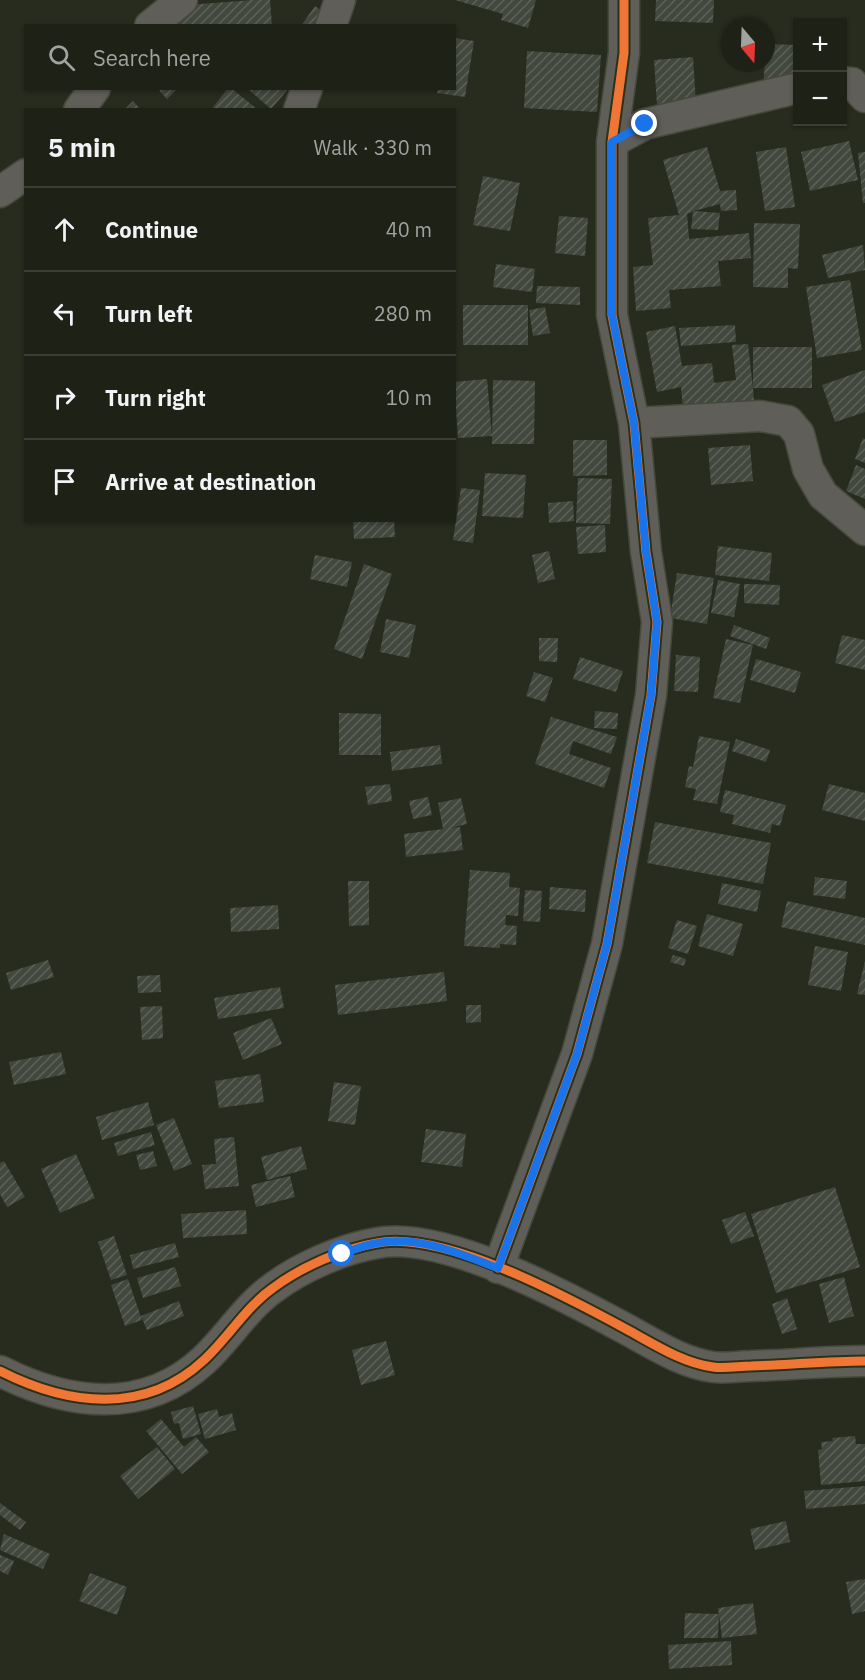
<!DOCTYPE html>
<html lang="en">
<head>
<meta charset="utf-8">
<style>
	body { margin:0; font-family:"IBM Plex Sans",sans-serif; background:#26291f; color:#f1f3f6 }
	.controls { position:absolute; right:18px; top:18px; display:grid; overflow:hidden; border-radius:0px; box-shadow:0 2px 4px #0004 }
	.controls button { width:54px; height:54px; display:grid; place-items:center; padding:0; border:0; border-bottom:2px solid #3c3e35; background:#1e2116; color:#f1f3f6; font:30px sans-serif }
	.compass { position:absolute; left:721px; top:18px; width:54px; height:54px; border-radius:50%; background:#1e2116; box-shadow:0 2px 4px #0004; rotate:161deg }
	.stop { position:absolute; width:18px; height:18px; margin:-14px; border:4px solid #1a73e8; border-radius:50%; background:#fff }
	.stop.end { background:#1a73e8; border-color:#fff; box-shadow:0 2px 6px #0008 }
	.list { margin:0; padding:0; list-style:none }
	h2 { display:flex; justify-content:space-between; align-items:center; height:78px; margin:0; padding:0 24px; font-size:26px }
	h2 small { font-size:20px; font-weight:400; color:#a1a3a1 }
	.list li { display:grid; grid-template-columns:39px 1fr auto; gap:18px; align-items:center; box-sizing:border-box; height:84px; padding:0 24px; border-top:2px solid #3c3e35 }
	.list b { display:block; font-size:22px; white-space:nowrap }
	.list em { font-size:20px; font-style:normal; color:#a1a3a1 }
	.icon { flex:none; width:33px; height:33px; fill:none; stroke:currentColor; stroke-width:2; stroke-linecap:round; stroke-linejoin:round }
	.map { position:relative; flex:none; width:865px; height:1680px; overflow:hidden }
	.search { position:absolute; background:#1e2116; box-shadow:0 2px 4px #0004; left:24px; top:24px; width:432px; height:66px; display:flex; align-items:center; gap:15px; box-sizing:border-box; padding:0 21px; border-radius:0px; color:#a1a3a1; font-size:22px }
	.panel { position:absolute; background:#1e2116; box-shadow:0 2px 4px #0004; left:24px; top:108px; width:432px; height:414px; border-radius:0px }
	.map>svg:first-child { display:block }
	.building { fill:url(#building-hatch) }
	.lines { fill:none; stroke-linecap:round; stroke-linejoin:round }
	.minor-casing { stroke:#45493c; stroke-width:33 }
	.minor { stroke:#5f5e59; stroke-width:30 }
	.cycleway-casing { stroke:#2b3218; stroke-width:13 }
	.cycleway { stroke:#f07635; stroke-width:9 }
	.route { stroke:#1a73e8; stroke-width:8 }
</style>
</head>
<body>
<div class="map">
<svg width="865" height="1680" viewBox="0 0 865 1680">
	<defs>
		<pattern id="building-hatch" width="6" height="6" patternUnits="userSpaceOnUse" patternTransform="scale(1.5)"><rect width="6" height="6" fill="#42483e"/><path d="M-1 1l2-2M0 6l6-6M5 7l2-2" fill="none" stroke="#5d6259"/></pattern>
	</defs>
	<rect width="100%" height="100%" fill="#282c1e"/>
	<!-- building -->
	<path class="building" d="M252,0H270L272,26H177L175,6Z
		M455,0H536L528,28L501,20L503,14Z
		M656,0H714L713,23L655,21Z
		M315,6L335,20L332,26H301Z
		M454,38L474,41L465,97L437,93L438,88H454Z
		M766,44L798,45V90H763Z
		M527,51L601,55L597,112L524,108Z
		M693,57L696,103L657,106L654,60Z
		M157,88H178L167,99Z
		M228,88H231L258,110H211Z
		M247,88H289L271,109Z
		M133,101L141,110H124Z
		M849,141L858,180L810,191L801,152Z
		M707,147L720,191L736,190L737,210L721,211L720,204L694,211L720,213L718,230L691,229L693,212L687,214L689,239L749,233L751,258L718,261L721,286L669,290L671,308L636,311L633,267L653,265L648,218L679,215L663,160Z
		M786,147L795,207L765,211L756,152Z
		M865,152V203H863L858,153Z
		M483,176L520,183L510,231L473,225Z
		M559,216L588,218L585,256L555,253Z
		M754,223L800,224L798,269L788,268V288L753,287Z
		M863,245L865,270L828,278L822,255Z
		M496,264L535,269L532,292L493,287Z
		M850,280L862,350L817,358L806,287Z
		M537,286L580,287V305L536,303Z
		M463,305H528V345H463Z
		M545,307L550,333L533,336L529,310Z
		M735,325L736,342L681,346L679,328Z
		M675,326L682,366L712,363L714,383L736,380L732,345L748,344L753,388V347H812V388H753L754,401L683,409L681,387L657,392L646,332Z
		M865,370V412L835,422L822,385Z
		M487,379L492,436L458,438L454,382Z
		M493,380L535,381L534,444H492Z
		M863,438L865,439V463L855,459Z
		M573,440H607V475L573,476Z
		M750,445L753,481L711,485L708,448Z
		M856,465L865,469V499L846,491Z
		M485,473L526,475L523,518L482,516Z
		M578,478L612,479L610,524L576,523Z
		M461,488L480,490L473,543L453,540Z
		M573,501L574,521L549,523L548,503Z
		M353,520H394L395,537L354,539Z
		M605,525L606,552L578,554L576,527Z
		M718,546L772,553L769,581L715,575Z
		M549,551L555,579L538,583L532,555Z
		M315,555L352,562L347,587L310,579Z
		M364,564L392,574L362,659L334,649Z
		M677,573L714,578L707,624L670,618Z
		M718,580L740,584L734,617L711,613Z
		M744,584L780,585L779,605L744,603Z
		M386,619L416,625L409,658L380,652Z
		M734,625L770,638L766,649L730,636Z
		M842,635L865,640V670L835,663Z
		M539,638H558L557,662L539,661Z
		M726,639L753,645L740,703L713,698Z
		M676,655L700,657L698,692L674,691Z
		M580,657L623,671L616,692L573,679Z
		M756,659L801,672L795,693L750,680Z
		M534,672L553,678L545,702L526,696Z
		M595,711L618,713L617,729L594,728Z
		M339,713L381,714V755H339Z
		M551,717L617,737L611,754L573,741L569,754L611,768L604,788L535,764Z
		M699,736L730,742L717,804L693,800L696,789L685,787L689,766L693,767Z
		M736,739L770,750L766,762L732,751Z
		M440,745L442,764L392,771L390,752Z
		M390,784L392,801L368,805L365,787Z
		M829,784L865,793V821L822,810Z
		M725,790L786,805L780,826L772,824L770,833L732,824L734,815L720,812Z
		M428,797L432,815L413,819L409,801Z
		M461,798L467,824L450,828L460,827L463,850L406,857L404,834L443,829L438,803Z
		M655,822L771,843L763,884L647,863Z
		M470,870L510,873L509,887L520,888L518,916L506,915L505,925L517,926L516,945L500,944V948L464,946Z
		M815,877L847,881L845,899L813,895Z
		M348,881H369V925L349,926Z
		M722,883L761,891L757,912L718,904Z
		M550,887L586,890L585,912L549,909Z
		M525,890L542,891L540,922L523,921Z
		M787,901L865,918V945L781,927Z
		M278,905L279,929L231,932L230,908Z
		M707,914L743,924L733,956L698,946Z
		M677,920L697,926L688,954L668,948Z
		M815,946L848,952L841,991L808,985Z
		M673,955L686,959L684,966L670,962Z
		M48,960L54,977L11,990L6,973Z
		M865,961V995L857,994Z
		M444,972L447,1001L338,1015L335,985Z
		M160,975L161,992L138,993L137,976Z
		M280,987L284,1008L218,1019L214,998Z
		M466,1005H481V1022L466,1023Z
		M162,1006L163,1038L142,1040L140,1007Z
		M271,1018L282,1044L243,1060L233,1033Z
		M61,1052L66,1074L14,1085L9,1062Z
		M260,1074L264,1102L219,1108L215,1081Z
		M334,1082L361,1086L355,1125L328,1121Z
		M148,1102L154,1125L102,1140L96,1117Z
		M174,1118L192,1164L174,1171L156,1125Z
		M426,1129L466,1134L462,1167L421,1162Z
		M151,1132L155,1145L118,1156L114,1143Z
		M234,1137L239,1186L205,1189L202,1165L216,1164L214,1139Z
		M301,1146L307,1169L267,1180L261,1157Z
		M153,1151L157,1166L140,1170L136,1155Z
		M76,1154L95,1198L60,1213L41,1169Z
		M4,1161L25,1197L7,1207L0,1194V1163Z
		M290,1176L295,1197L256,1207L251,1185Z
		M835,1187L860,1267L776,1293L751,1214Z
		M246,1210L247,1234L183,1238L181,1214Z
		M745,1212L754,1236L731,1244L722,1220Z
		M114,1236L127,1275L111,1280L98,1242Z
		M175,1243L179,1257L133,1269L130,1255Z
		M175,1267L181,1286L143,1298L137,1278Z
		M844,1277L854,1316L829,1323L819,1284Z
		M128,1279L142,1320L125,1326L111,1285Z
		M787,1298L797,1329L782,1334L772,1304Z
		M179,1301L184,1316L147,1330L141,1316Z
		M386,1341L395,1375L361,1385L352,1350Z
		M193,1406L201,1434L183,1439L179,1423L174,1424L171,1412Z
		M217,1409L219,1417L232,1413L236,1430L205,1439L198,1414Z
		M161,1419L184,1447L196,1437L209,1452L182,1474L146,1431Z
		M855,1436L856,1444H865V1481L821,1485L818,1450L822,1449L821,1442L833,1441L832,1438Z
		M157,1447L175,1469L138,1499L120,1476Z
		M865,1486V1504L806,1509L804,1491Z
		M0,1503L26,1522L20,1530L0,1515Z
		M786,1521L790,1542L755,1550L750,1529Z
		M4,1534L50,1554L43,1569L0,1550Z
		M0,1555L14,1561L8,1575L0,1571Z
		M90,1573L127,1587L117,1615L79,1601Z
		M865,1579V1611L852,1614L846,1582Z
		M753,1603L757,1634L722,1638L718,1608Z
		M685,1613L719,1614L718,1638H684Z
		M731,1641L732,1665L669,1669L668,1645Z"/>
	<g class="lines">
		<!-- minor casing -->
		<g class="minor-casing">
			<path id="minor" d="M150,26L182,0
				M331,26L340,0
				M842,82L852,83L865,97
				M79,110L95,88
				M299,110L307,88
				M612,142L645,124L798,88
				M0,192L26,174
				M634,423L760,416L788,421L799,434L808,469L823,495L865,530
				M498,1268L577,1054L607,944L651,695L657,622L646,552L634,423L612,315V142L624,53V0
				M0,1371C67,1405 144,1416 204,1360C228,1338 246,1307 273,1288C301,1267 342,1249 377,1243C443,1230 567,1297 626,1329C652,1343 682,1363 713,1367C725,1369 739,1366 751,1366C789,1365 827,1361 865,1361"/>
		</g>
		<!-- minor -->
		<use href="#minor" class="minor"/>
		<!-- cycleway casing -->
		<g class="cycleway-casing">
			<path id="cycleway" d="M498,1268L577,1054L607,944L651,695L657,622L646,552L634,423L612,315V142L624,53V0
				M0,1371C67,1405 144,1416 204,1360C228,1338 246,1307 273,1288C301,1267 342,1249 377,1243C443,1230 567,1297 626,1329C652,1343 682,1363 713,1367C725,1369 739,1366 751,1366C789,1365 827,1361 865,1361"/>
		</g>
		<!-- cycleway -->
		<use href="#cycleway" class="cycleway"/>
	</g>
	<g class="lines">
		<!-- route -->
		<path class="route" d="M342,1254C353,1250 365,1245 377,1243C419,1235 460,1254 498,1268L577,1054L607,944L651,695L657,622L646,552L634,423L612,315V142L645,124"/>
	</g>
</svg>
<div class="controls">
<button>+</button>
<button>−</button>
</div>
<svg class="compass" viewBox="-18 -18 36 36"><path d="M0-13l5 13h-10z" fill="#e53935"/><path d="M0 13l5-13h-10z" fill="#a1a3a1"/></svg>
<div class="stop" style="left:342px;top:1254px"></div>
<div class="stop end" style="left:645px;top:124px"></div>
<div class="search"><svg class="icon" aria-label="search" viewBox="0 0 24 24"><circle cx="10" cy="10" r="6"/><path d="M15 15l6 6"/></svg>Search here</div>
<section class="panel">
<h2>5 min<small>Walk · 330 m</small></h2>
<ul class="list">
<li><svg class="icon" aria-label="ahead" viewBox="0 0 24 24"><path d="M12 20V5M6 11l6-6 6 6"/></svg><div><b>Continue</b></div><em>40 m</em></li>
<li><svg class="icon" aria-label="left" viewBox="0 0 24 24"><path d="M17 20v-9H6M10 6l-5 5 5 5"/></svg><div><b>Turn left</b></div><em>280 m</em></li>
<li><svg class="icon" aria-label="right" viewBox="0 0 24 24"><path d="M7 20v-9h11M14 6l5 5-5 5"/></svg><div><b>Turn right</b></div><em>10 m</em></li>
<li><svg class="icon" aria-label="arrive" viewBox="0 0 24 24"><path d="M6 21V4h12l-3 4 3 4H6"/></svg><div><b>Arrive at destination</b></div></li>
</ul>
</section>
</div>
</body>
</html>
